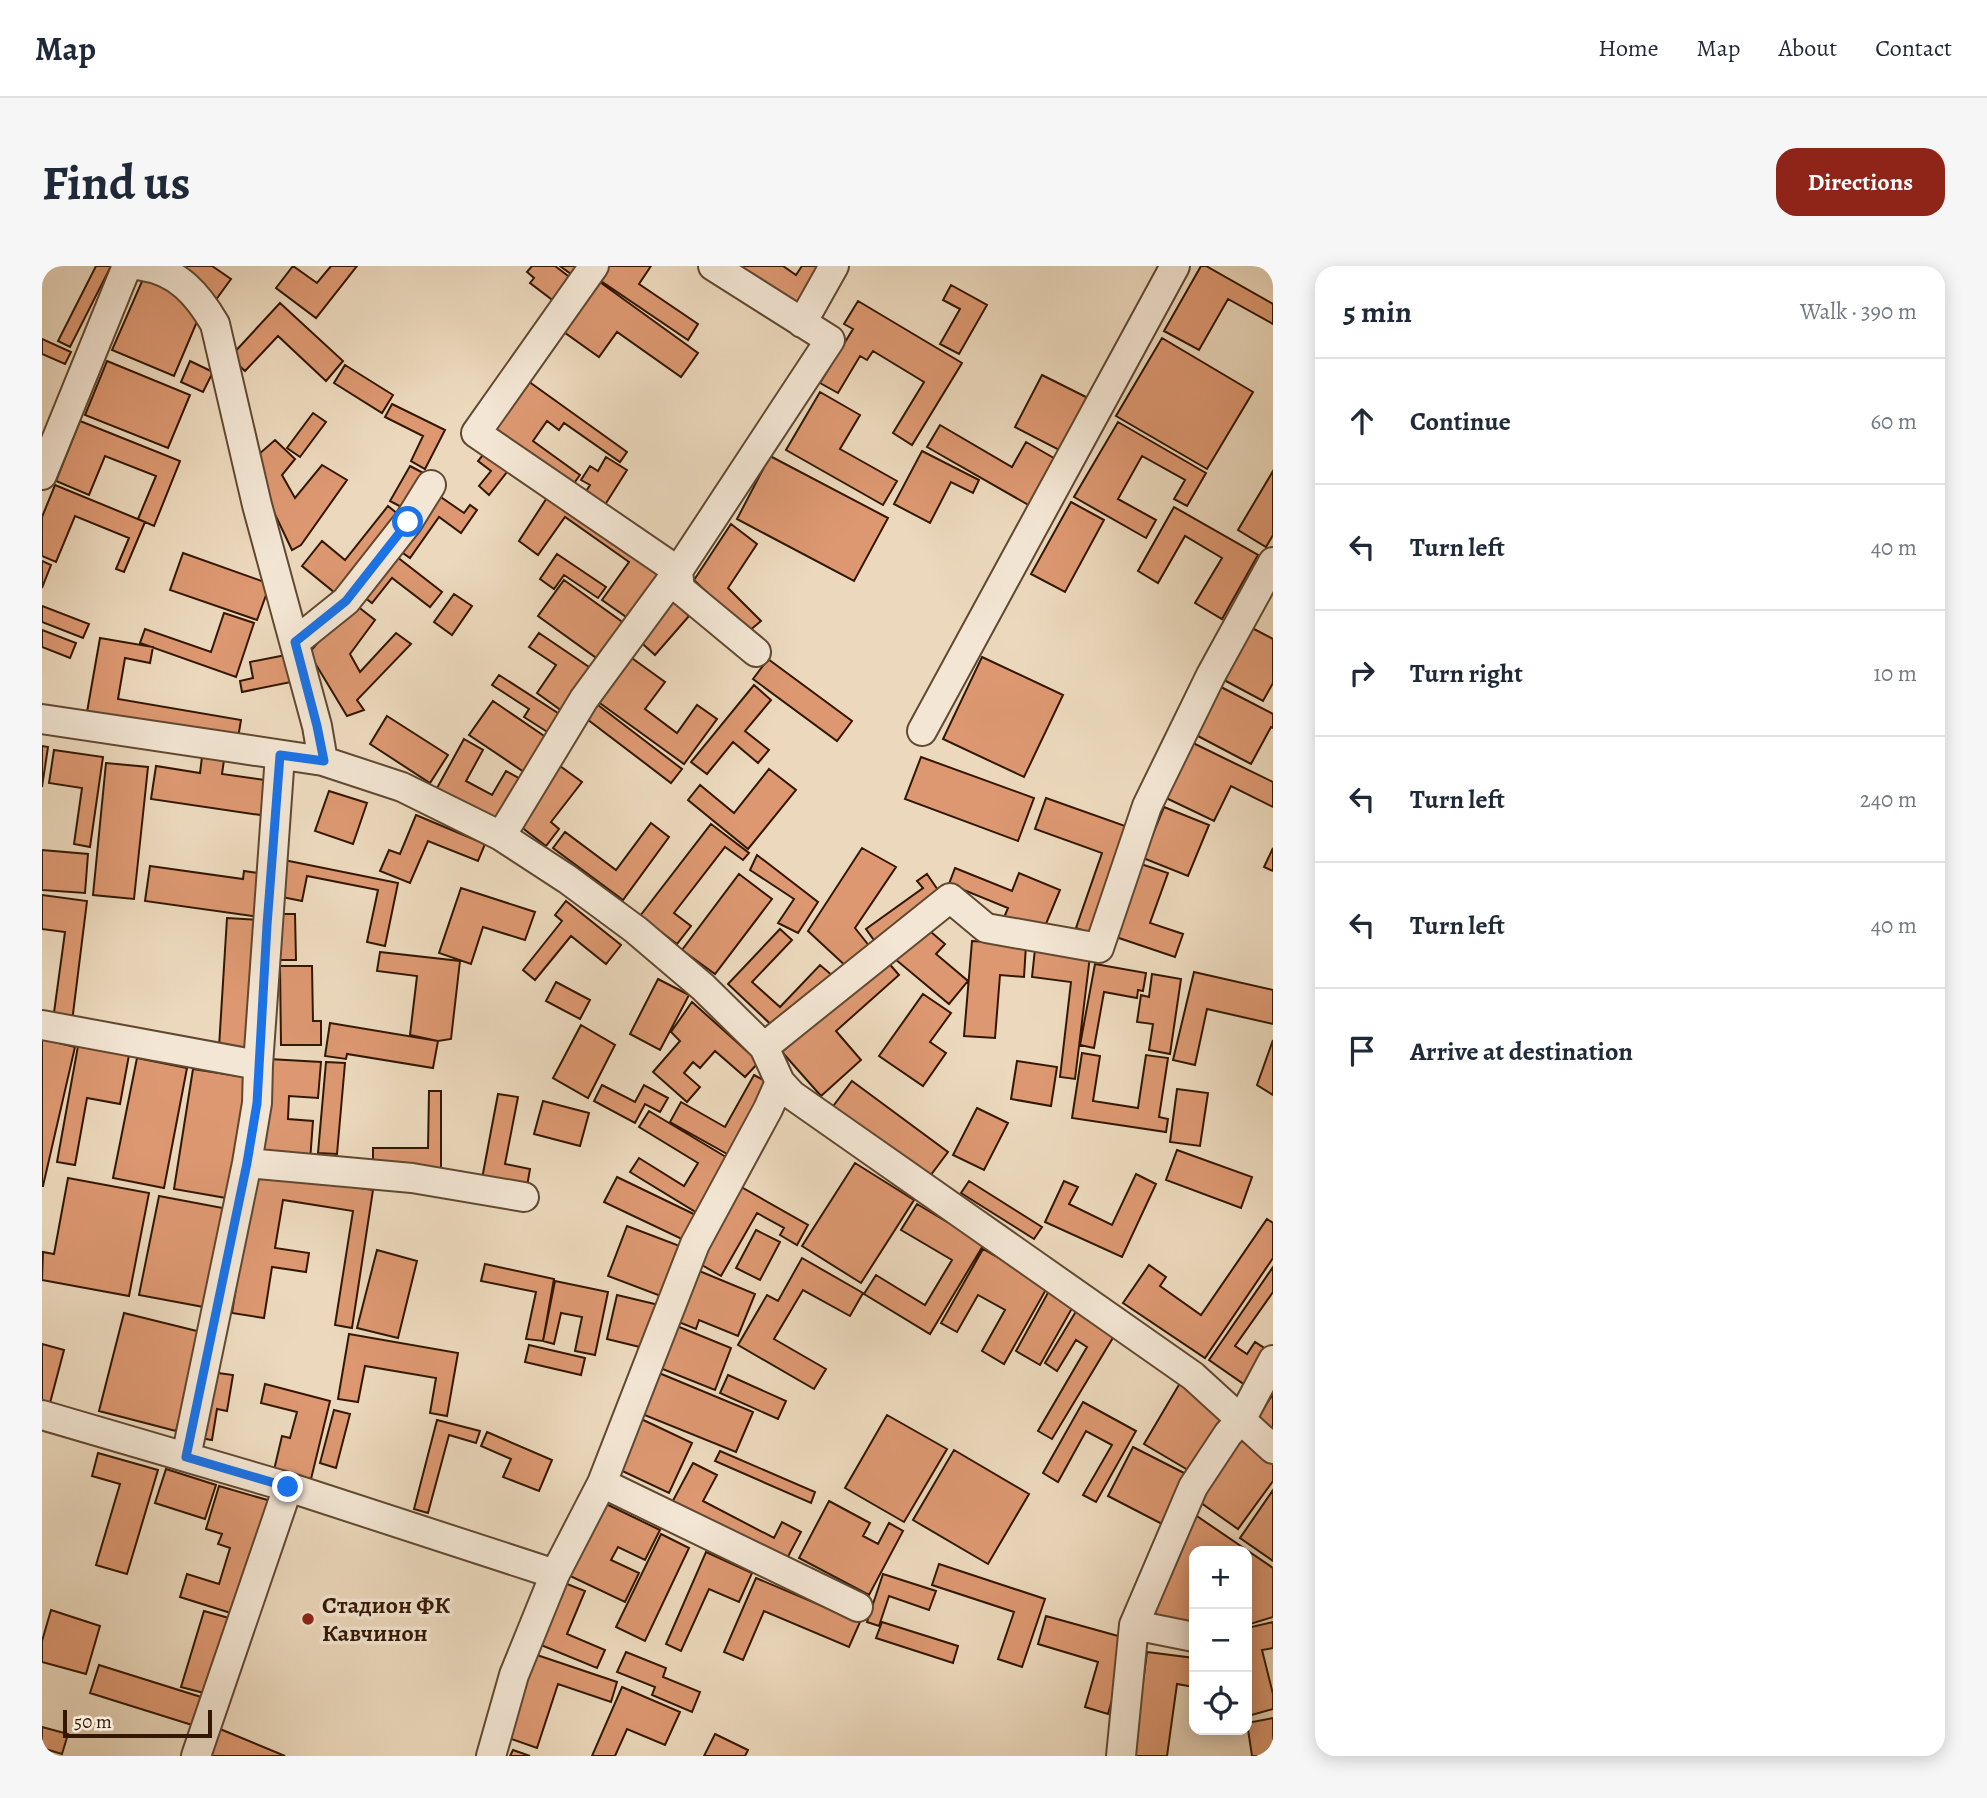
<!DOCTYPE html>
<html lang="en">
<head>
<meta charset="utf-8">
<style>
	body { margin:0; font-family:Alegreya,serif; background:#f6f6f7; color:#1f2937 }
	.controls { position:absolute; right:21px; bottom:21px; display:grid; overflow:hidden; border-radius:14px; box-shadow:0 4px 18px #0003 }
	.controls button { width:63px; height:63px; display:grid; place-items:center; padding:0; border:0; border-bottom:2px solid #e0e1e3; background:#fff; color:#1f2937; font:35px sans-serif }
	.scale { position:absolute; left:21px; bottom:18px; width:149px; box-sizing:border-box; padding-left:7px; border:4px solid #331702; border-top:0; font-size:19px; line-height:24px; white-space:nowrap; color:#331702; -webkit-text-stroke:5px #f3e6d4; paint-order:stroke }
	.stop { position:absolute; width:21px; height:21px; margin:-16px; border:5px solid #1a73e8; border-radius:50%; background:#fff }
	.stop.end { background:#1a73e8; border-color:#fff; box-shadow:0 2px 7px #0008 }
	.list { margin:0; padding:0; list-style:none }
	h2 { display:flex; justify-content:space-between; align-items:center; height:91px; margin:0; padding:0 28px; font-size:30px }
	h2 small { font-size:23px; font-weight:400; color:#747a83 }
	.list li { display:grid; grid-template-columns:46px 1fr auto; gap:21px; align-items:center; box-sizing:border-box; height:126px; padding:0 28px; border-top:2px solid #e0e1e3 }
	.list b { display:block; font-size:26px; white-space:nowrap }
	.list em { font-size:23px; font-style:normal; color:#747a83 }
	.icon { flex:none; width:38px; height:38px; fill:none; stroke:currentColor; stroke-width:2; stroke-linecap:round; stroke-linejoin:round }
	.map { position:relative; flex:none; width:1231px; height:1490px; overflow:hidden; border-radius:21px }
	header { display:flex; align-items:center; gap:42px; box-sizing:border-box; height:98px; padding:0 35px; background:#fff; border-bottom:2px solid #e0e1e3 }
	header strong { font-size:33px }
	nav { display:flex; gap:38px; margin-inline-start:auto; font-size:24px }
	.intro { display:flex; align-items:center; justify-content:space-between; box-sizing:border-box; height:168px; padding:0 42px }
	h1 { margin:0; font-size:49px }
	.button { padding:18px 32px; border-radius:21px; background:#8f2418; color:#fff; font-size:24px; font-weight:700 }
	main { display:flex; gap:42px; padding:0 42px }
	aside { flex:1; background:#fff; border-radius:21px; box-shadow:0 4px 18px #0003 }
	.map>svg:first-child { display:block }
	.building { fill:#dd9871; stroke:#331702; stroke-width:2 }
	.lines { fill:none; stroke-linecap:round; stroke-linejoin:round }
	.minor-casing { stroke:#614831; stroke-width:32 }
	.minor { stroke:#f3e6d4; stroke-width:28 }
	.route { stroke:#1a73e8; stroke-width:9 }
	.poi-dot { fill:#8f2418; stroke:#f3e6d4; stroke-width:2.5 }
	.labels { text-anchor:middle; stroke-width:7; stroke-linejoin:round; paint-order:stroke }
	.poi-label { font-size:24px; font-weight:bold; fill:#331702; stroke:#f3e6d4; text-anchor:start }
</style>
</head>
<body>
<header>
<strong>Map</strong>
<nav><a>Home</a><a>Map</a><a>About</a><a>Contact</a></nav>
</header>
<div class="intro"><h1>Find us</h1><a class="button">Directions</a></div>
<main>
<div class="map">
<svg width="1231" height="1490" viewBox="0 0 1231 1490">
	<rect width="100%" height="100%" fill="#ecd9bd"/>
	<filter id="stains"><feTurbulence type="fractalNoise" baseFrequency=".00286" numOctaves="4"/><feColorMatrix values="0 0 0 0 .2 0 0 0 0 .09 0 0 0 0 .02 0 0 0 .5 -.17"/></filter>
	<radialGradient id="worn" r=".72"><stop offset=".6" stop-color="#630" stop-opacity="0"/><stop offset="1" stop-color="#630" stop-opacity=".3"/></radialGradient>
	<!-- building -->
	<path class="building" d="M54,0H69L28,81L16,75Z
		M135,0H170L189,13L173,35Z
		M251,0L275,17L289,0H315L274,52L234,22Z
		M490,0H513L534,16L517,39L488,17L492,12L485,6Z
		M518,0H541L533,11Z
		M565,0H609L597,18L656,58L646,74L556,13Z
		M689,0H741L754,9L760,0H785L756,44Z
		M1159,0H1164L1231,38V58L1186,33L1157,84L1122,65Z
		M101,13L162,39L132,110L70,84Z
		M555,14L656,87L639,111L575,66L557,91L519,64Z
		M909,19L945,39L917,88L898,78L918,43L901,34Z
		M816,35L920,97L870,179L851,167L882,116L831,85L825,94L818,90L796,127L778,117L811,63L802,58Z
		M238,37L301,95L284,115L236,70L203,105L188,91Z
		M1120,72L1211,126L1165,203L1074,150Z
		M0,73L29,86L23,98L0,88Z
		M65,95L148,129L126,182L43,149Z
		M148,95L171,106L161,126L139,116Z
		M303,99L351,129L340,147L292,117Z
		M1000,109L1052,135L1025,188L973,161Z
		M479,110L585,186L578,196L522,157L517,164L505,155L491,175L538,209L524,228L446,172Z
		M778,126L818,149L798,183L855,215L841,239L744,184Z
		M350,138L403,164L383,203L369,195L381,170L343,151Z
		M271,147L284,156L258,191L245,182Z
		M38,155L138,195L112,260L96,253L114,210L63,190L47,229L14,215Z
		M1076,156L1164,207L1145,240L1132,233L1143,214L1100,190L1076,233L1114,254L1104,272L1032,231Z
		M898,159L970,201L984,176L1017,195L990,241L885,181Z
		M233,174L253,193L240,209L253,232L280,199L305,214L259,279L250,284L208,196Z
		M449,179L472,197L447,229L437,220L449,205L436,195Z
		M880,185L937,214L931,227L909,216L888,257L852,238Z
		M728,190L846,252L812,315L695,253Z
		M564,191L585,204L561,242L541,230L548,219L539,214L548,200L556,205Z
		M368,200L385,209L365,244L348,235Z
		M1231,205V269L1224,281L1196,264Z
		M13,219L103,256L82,306L74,303L87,272L33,250L14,296L0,290V251Z
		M510,224L626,304L590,355L560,334L587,296L523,251L496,289L477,275Z
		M390,225L422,247L428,239L435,244L419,267L397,251L368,292L351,280Z
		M1029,236L1062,254L1023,326L989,308Z
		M346,240L362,253L298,331L260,300L280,275L303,294Z
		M1132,241L1216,289L1180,353L1153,337L1180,292L1143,270L1116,317L1096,305Z
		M689,258L715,278L686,322L719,355L706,366L652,314Z
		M141,287L228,318L215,354L128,324Z
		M350,287L400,326L388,341L350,312L330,337L318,328Z
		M515,288L564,321L556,332L522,309L512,323L498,313Z
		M0,295L9,299L0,322Z
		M522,314L586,360L560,396L496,350Z
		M412,328L430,340L410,369L392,356Z
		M628,333L647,350L613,389L594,372Z
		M310,336L333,354L308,388L318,406L354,367L369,378L315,434L322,444L305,450L267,387Z
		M0,340L47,358L41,372L0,356Z
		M182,347L212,357L194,411L98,377L103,363L169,386Z
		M1210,362L1231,373V417L1221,435L1182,414Z
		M0,364L34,377L28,392L0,381Z
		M497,367L550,403L520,445L495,427L514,399L487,381Z
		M58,372L111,381L108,397L83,392L76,433L199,454L196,472L45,446Z
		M244,389L249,416L200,426L198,415L211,412L208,396Z
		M587,390L623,416L603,443L635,467L655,439L675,453L642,498L555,435Z
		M940,391L1021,429L982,511L901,473Z
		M726,393L810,455L795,475L711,413Z
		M457,409L519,449L507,467L482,451L487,443L450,419Z
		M712,419L729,434L703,465L727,484L716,497L691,476L665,508L649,496Z
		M1179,421L1231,448V462L1229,461L1209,498L1154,469Z
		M451,435L508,474L485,508L427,469Z
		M552,436L640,503L629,517L541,450Z
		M345,450L406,489L388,517L328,478Z
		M422,473L441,484L424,515L450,529L464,505L482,515L459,557L395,522Z
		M1149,476L1231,516V541L1189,520L1172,555L1122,531Z
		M0,480L6,481L0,521Z
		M12,484L61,491L48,581L32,578L40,522L7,517Z
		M160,491L182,494L180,508L231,515L225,550L109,533L114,500L158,507Z
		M879,491L992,532L976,575L863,533Z
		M64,497L106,501L92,633L51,629Z
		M518,500L540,516L509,556L517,563L504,580L474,557Z
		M727,503L754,524L706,583L646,534L658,519L692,547Z
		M287,525L325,537L311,578L273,565Z
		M1004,532L1086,561L1048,667L1034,662L1060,587L993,563Z
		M1122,541L1167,559L1146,610L1101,592Z
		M374,549L443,578L436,595L386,575L368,617L338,605L347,584L358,588Z
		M609,557L627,571L581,634L511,582L523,566L574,604Z
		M669,558L707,587L701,594L683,581L632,647L649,660L635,678L598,650Z
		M820,582L854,601L813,662L832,686L807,703L766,665Z
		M1231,582V605L1222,601Z
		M0,584L46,588L43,627L0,624Z
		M715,589L776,636L756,667L736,657L752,633L708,604Z
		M242,594L356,617L343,680L325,676L336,624L265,610L260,635L235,630Z
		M1096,597L1126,607L1108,657L1141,668L1133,691L1071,670Z
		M108,600L201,613L202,605L224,608L218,651L103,635Z
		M913,602L970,625L977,607L1018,624L999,670L961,654L966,642L907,618Z
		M697,608L730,633L673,708L640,684Z
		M885,608L900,630L834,677L824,663L881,622L875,615Z
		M419,622L493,646L483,674L441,661L429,698L397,687Z
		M0,629L45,635L30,756L11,754L23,666L0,663Z
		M524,635L579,679L564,698L529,670L493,714L481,704L520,655L513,649Z
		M236,648H253L254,694H236Z
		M185,652L216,654L208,783L177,781Z
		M882,660L903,678L894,688L926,715L907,738L853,693Z
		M738,663L750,674L710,716L738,741L778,699L791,710L738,767L686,718Z
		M930,675L984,679L982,711L958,709L953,772L922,770Z
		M993,683L1048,690L1033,813L1018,811L1029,716L990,711Z
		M338,686L418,695L409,773L396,775L368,769L375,710L335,705Z
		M844,694L857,709L794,765L819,794L779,830L740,786Z
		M1053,698L1104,707L1101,725L1096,724L1095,732L1062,726L1052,782L1038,779Z
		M238,700H270L271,755H279V779H239Z
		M1152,706L1231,724V758L1165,743L1153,799L1131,794Z
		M1110,708L1139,713L1128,788L1107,784L1111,758L1095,756L1099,729L1107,731Z
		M616,713L647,729L618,784L588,768Z
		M514,716L548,734L538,753L504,735Z
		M881,728L909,747L888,776L904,787L881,820L837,790Z
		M650,736L717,796L703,811L673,785L658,802L651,796L642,807L658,821L645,836L611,806L638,775L629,766Z
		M288,757L396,775L391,802L305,788L304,793L283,790Z
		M539,759L573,779L546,832L511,812Z
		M0,773L33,781L1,920H0Z
		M1231,774V829L1215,819Z
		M36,780L87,789L78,838L45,832L33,899L15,896Z
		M1040,787L1058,790L1051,835L1096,842L1104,789L1126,792L1117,851L1126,853L1124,866L1030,852Z
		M95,792L145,802L122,922L71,912Z
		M227,793L279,796L276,832L247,830L246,853L271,855L268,895L221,892Z
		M975,795L1015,801L1009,840L969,833Z
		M284,796L303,797L295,888L276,887Z
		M151,803L209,812L190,933L132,923Z
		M712,809L727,817L687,889L628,856L639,836L683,861Z
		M810,815L906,886L885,914L789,843Z
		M560,819L593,836L602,819L626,832L618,846L603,838L593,857L552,835Z
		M1135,823L1166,827L1158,880L1128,876Z
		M387,825H399V904L331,903V882H386Z
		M456,828L476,831L463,898L488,903L484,926L439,918Z
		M501,835L547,847L538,880L492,868Z
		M935,842L966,857L942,904L911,889Z
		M607,845L689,894L657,948L588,906L597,892L642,920L656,897L597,861Z
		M1135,884L1210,911L1199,942L1124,914Z
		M813,897L872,934L819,1017L760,980Z
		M212,906L331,924L310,1062L293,1059L311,945L241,934L233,982L267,987L264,1006L230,1001L222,1052L190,1047Z
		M1094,908L1114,918L1080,991L1003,956L1022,915L1036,921L1027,938L1070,959Z
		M575,911L658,951L646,976L562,936Z
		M26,912L107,927L87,1030L0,1014L1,986L12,988Z
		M927,915L1000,961L992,973L919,927Z
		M694,918L766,959L755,979L738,969L742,962L715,947L679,1010L651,994Z
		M117,930L186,943L167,1042L97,1029Z
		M875,938L942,978L888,1068L822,1028L834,1009L883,1039L910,994L859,964Z
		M1225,953L1231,957V992L1163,1092L1081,1037L1107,999L1124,1011L1118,1020L1159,1049Z
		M585,960L643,982L624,1032L566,1010Z
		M714,964L738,976L718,1014L694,1002Z
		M941,983L1006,1020L962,1098L940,1085L963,1044L936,1029L915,1066L899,1057Z
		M335,984L375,995L356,1072L315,1062Z
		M760,992L821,1027L808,1050L761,1024L732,1073L784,1103L772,1123L696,1079L725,1029L736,1035Z
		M443,998L512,1013L501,1075L484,1073L494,1026L439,1015Z
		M1231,1001V1026L1193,1080L1205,1088L1213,1076L1230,1087L1206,1121L1167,1094Z
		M655,1004L713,1028L696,1070L657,1054L654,1063L634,1055Z
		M513,1015L566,1026L553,1089L533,1085L540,1051L519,1047L512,1078L501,1075Z
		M1008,1023L1033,1037L998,1099L974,1085Z
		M575,1029L617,1039L606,1083L565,1073Z
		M1036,1042L1075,1065L1010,1173L996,1165L1045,1081L1034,1074L1015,1105L1003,1097Z
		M82,1047L159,1066L134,1165L57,1145Z
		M630,1058L689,1082L673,1124L613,1100Z
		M307,1068L416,1087L405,1150L388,1147L394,1112L323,1100L316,1136L296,1133Z
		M0,1078L22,1084L8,1137L0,1135Z
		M487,1079L543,1092L539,1109L483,1096Z
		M169,1106L191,1109L185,1145L175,1143L170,1174L158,1172Z
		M617,1107L711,1146L694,1186L600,1148Z
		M686,1109L744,1135L736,1153L678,1127Z
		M1138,1117L1187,1145L1151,1207L1102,1178Z
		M223,1118L288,1135L269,1213L232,1204L240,1170L248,1172L255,1146L219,1137Z
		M1231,1128V1165L1214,1154Z
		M1041,1136L1094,1165L1054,1236L1041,1229L1070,1179L1044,1165L1016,1216L1001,1207Z
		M292,1144L308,1148L294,1202L278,1197Z
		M845,1149L905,1183L862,1256L803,1222Z
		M597,1152L650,1177L627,1227L574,1202Z
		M395,1154L438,1165L434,1177L407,1169L386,1247L372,1243Z
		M445,1166L510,1194L497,1225L461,1211L469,1193L439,1180Z
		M1196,1170L1231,1196V1215L1196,1263L1152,1232Z
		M1091,1181L1148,1210L1122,1259L1066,1230Z
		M912,1184L987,1228L946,1298L871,1254Z
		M678,1185L773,1226L769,1237L673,1195Z
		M56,1187L116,1204L85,1308L54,1299L78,1218L50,1210Z
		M651,1197L675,1209L661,1235L732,1272L740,1256L759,1266L741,1300L627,1242Z
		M124,1203L174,1219L163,1253L113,1237Z
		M177,1220L229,1235L195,1349L138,1331L145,1308L177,1318L188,1282L176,1278L180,1268L164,1263Z
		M1231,1224V1295L1198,1272Z
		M787,1235L828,1257L821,1270L836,1278L847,1257L861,1265L827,1329L757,1292Z
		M560,1236L618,1264L603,1294L576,1281L569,1294L597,1307L583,1336L526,1309Z
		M1146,1244L1231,1302V1351L1205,1359V1285H1152V1359L1106,1346Z
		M619,1268L647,1282L603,1375L574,1361Z
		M664,1286L710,1307L697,1336L667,1323L639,1385L624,1378Z
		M897,1298L1003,1333L980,1401L956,1393L972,1346L890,1319Z
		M841,1308L894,1325L887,1344L847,1330L837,1360L825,1356Z
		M714,1312L818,1356L807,1381L722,1345L701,1394L682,1386Z
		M520,1316L543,1325L525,1368L563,1384L555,1402L494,1377Z
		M9,1344L58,1360L44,1408L0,1396V1375Z
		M162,1345L187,1352L162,1427L139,1421Z
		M1004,1350L1087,1373L1066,1448L1043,1441L1056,1396L996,1378Z
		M840,1356L916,1380L911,1397L834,1372Z
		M1231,1356V1382L1220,1384L1231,1428V1443L1206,1450L1205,1362Z
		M584,1386L624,1402L621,1411L658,1426L650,1446L610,1429L613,1421L575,1406Z
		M1105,1386L1152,1392V1421L1135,1418L1125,1490H1091Z
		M492,1388L575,1416L569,1436L516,1418L495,1482L464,1471Z
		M57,1399L159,1431L150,1459L48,1427Z
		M580,1421L638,1446L623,1479L585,1463L573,1490H550Z
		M1231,1452V1490H1210L1205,1457Z
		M0,1461L26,1468L20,1488L0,1482Z
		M178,1463L243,1490H167Z
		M673,1468L706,1484L703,1490H662Z
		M471,1484L488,1490H468Z"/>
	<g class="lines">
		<!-- minor casing -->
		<g class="minor-casing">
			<path id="minor" d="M100,0C136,5 156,29 173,58L215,239L275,460L281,495
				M552,0L434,167L636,305L638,323L714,386
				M760,57L792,0
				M0,209L85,0
				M253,376L304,335L366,256L389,219
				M0,453L281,495L360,521L459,570L525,613L594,664L661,721L722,781L738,816L750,829L1151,1110L1231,1183
				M880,465L1133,0
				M459,570L542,433L636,305L788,74L671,0
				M0,759L216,799L215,837L205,897L144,1191
				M722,781L908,632L944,662L1057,682L1105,540L1169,409L1231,296
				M216,799L238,489
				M205,897L370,912L482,931
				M0,1149L246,1221L513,1308
				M560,1217L816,1341
				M1092,1359L1152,1371
				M154,1490L246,1221
				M449,1490L472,1409L513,1308L560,1217L653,978L726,843L738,816
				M1079,1490L1092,1359L1151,1221L1186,1168L1199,1154L1231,1094"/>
		</g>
		<!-- minor -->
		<use href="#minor" class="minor"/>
	</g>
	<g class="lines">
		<!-- route -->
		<path class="route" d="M246,1221L144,1191L205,897L215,837L225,659L238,489L282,495L275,460L253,376L304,335L366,256"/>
	</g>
	<!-- markers -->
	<circle class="poi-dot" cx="266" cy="1353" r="7"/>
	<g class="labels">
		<!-- poi labels -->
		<g class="poi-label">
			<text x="280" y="1347">Стадион ФК<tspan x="280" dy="28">Кавчинон</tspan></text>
		</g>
	</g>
	<rect width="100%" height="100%" filter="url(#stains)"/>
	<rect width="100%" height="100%" fill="url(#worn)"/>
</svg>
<div class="controls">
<button>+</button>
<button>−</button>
<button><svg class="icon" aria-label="locate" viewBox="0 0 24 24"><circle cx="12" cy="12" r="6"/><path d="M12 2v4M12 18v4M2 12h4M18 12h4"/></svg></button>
</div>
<div class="scale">50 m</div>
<div class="stop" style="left:366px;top:256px"></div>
<div class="stop end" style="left:246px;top:1221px"></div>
</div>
<aside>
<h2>5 min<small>Walk · 390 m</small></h2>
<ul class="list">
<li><svg class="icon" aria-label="ahead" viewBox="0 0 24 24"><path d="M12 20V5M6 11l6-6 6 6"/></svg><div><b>Continue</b></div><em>60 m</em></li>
<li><svg class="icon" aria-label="left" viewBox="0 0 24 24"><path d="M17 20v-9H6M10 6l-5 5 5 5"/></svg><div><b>Turn left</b></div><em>40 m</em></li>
<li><svg class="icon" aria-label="right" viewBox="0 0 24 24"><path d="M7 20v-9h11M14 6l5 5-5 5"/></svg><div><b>Turn right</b></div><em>10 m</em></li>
<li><svg class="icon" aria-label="left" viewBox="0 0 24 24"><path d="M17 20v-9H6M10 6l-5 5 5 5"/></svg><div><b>Turn left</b></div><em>240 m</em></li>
<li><svg class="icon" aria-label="left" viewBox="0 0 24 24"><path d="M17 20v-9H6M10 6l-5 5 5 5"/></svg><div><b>Turn left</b></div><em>40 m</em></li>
<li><svg class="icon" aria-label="arrive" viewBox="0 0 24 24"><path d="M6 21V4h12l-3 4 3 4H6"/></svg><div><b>Arrive at destination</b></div></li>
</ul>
</aside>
</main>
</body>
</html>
